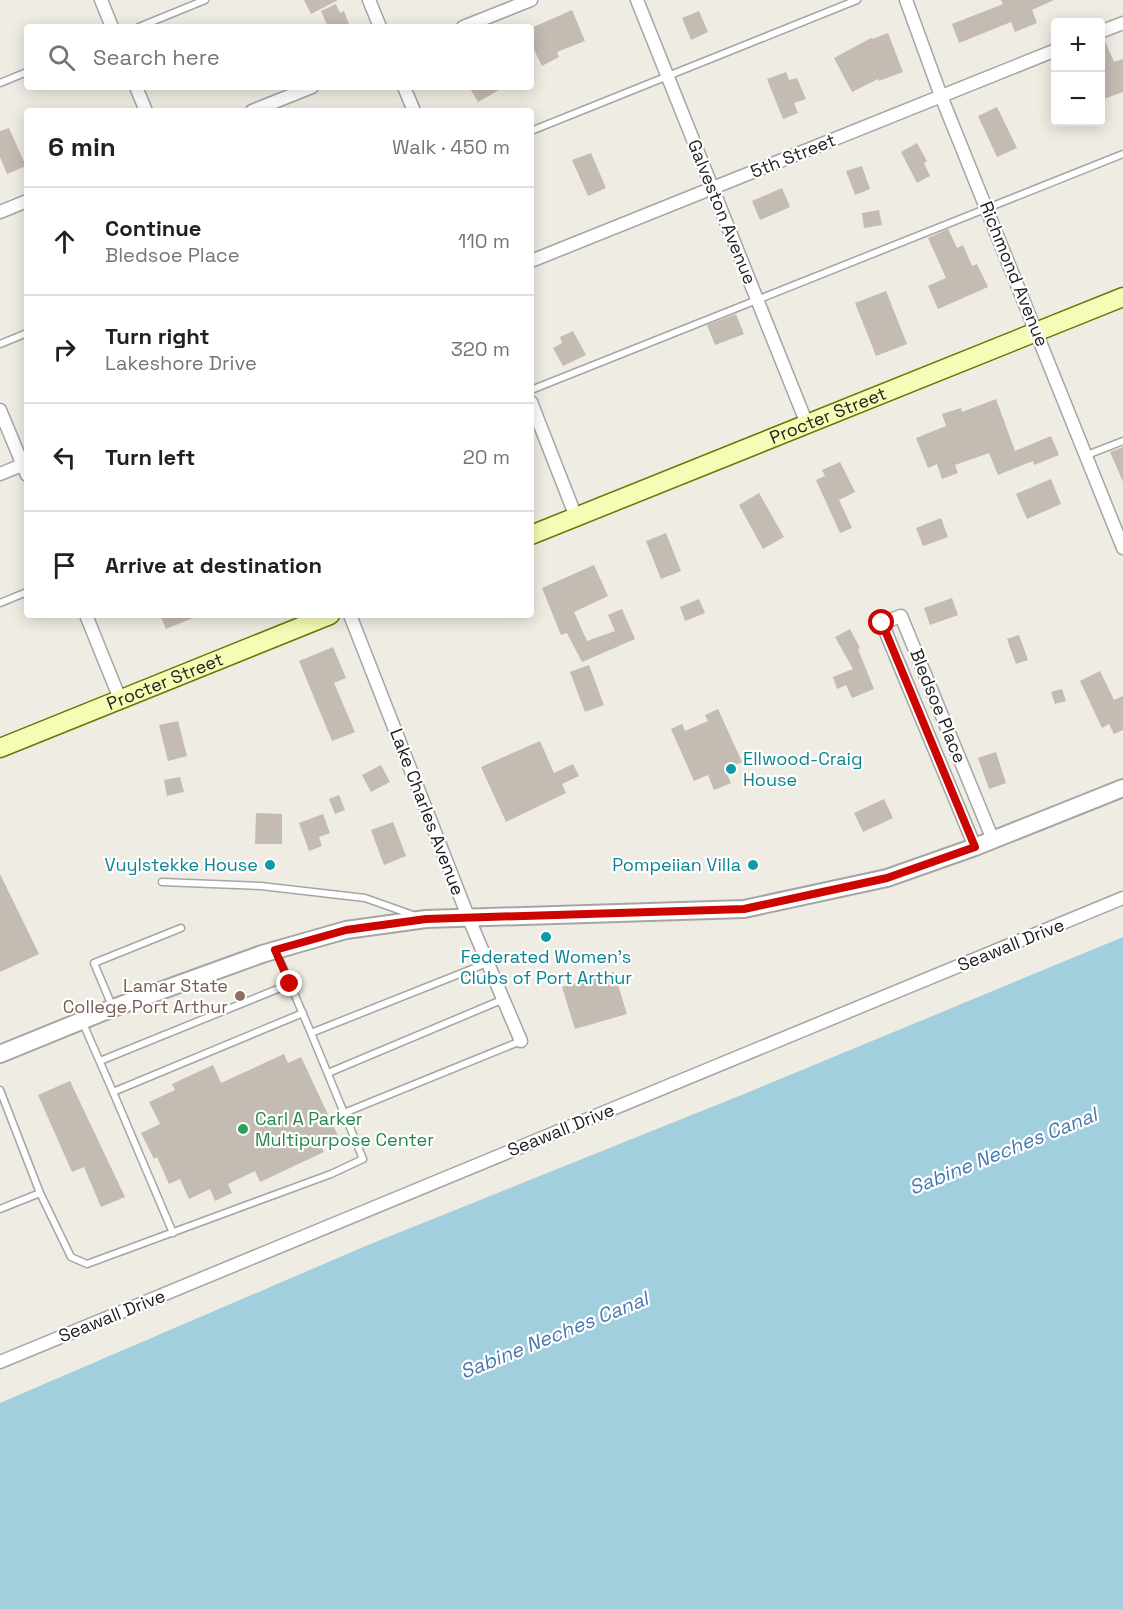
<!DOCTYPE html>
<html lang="en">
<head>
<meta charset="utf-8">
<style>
	body { margin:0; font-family:"Space Grotesk",sans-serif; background:#f6f6f6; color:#202124 }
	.controls { position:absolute; right:18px; top:18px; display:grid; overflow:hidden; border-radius:6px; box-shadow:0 3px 15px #0003 }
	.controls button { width:54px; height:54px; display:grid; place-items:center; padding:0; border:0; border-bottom:2px solid #e0e0e0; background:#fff; color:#202124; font:30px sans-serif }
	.stop { position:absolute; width:18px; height:18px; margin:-14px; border:4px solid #cc0500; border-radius:50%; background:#fff }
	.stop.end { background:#cc0500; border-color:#fff; box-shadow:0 2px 6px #0008 }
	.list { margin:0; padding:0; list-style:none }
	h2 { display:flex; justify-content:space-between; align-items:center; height:78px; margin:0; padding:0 24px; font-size:26px }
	h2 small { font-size:20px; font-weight:400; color:#757577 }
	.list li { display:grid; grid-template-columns:39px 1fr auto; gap:18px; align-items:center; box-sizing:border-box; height:108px; padding:0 24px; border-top:2px solid #e0e0e0 }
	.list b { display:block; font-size:22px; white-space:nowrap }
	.list p { margin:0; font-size:20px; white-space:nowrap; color:#757577 }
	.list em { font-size:20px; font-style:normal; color:#757577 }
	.icon { flex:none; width:33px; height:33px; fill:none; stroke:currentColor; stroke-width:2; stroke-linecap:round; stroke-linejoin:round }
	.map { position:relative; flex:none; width:1123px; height:1609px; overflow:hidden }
	.search { position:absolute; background:#fff; box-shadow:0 3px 15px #0003; left:24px; top:24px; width:510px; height:66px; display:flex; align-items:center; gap:15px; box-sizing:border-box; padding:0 21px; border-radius:6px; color:#757577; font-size:22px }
	.panel { position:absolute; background:#fff; box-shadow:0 3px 15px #0003; left:24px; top:108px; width:510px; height:510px; border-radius:6px }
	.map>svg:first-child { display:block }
	.water { fill:#a2cfde }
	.building { fill:#c4bbb3 }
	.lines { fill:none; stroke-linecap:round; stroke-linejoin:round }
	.service-casing { stroke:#a5a5a5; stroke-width:9 }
	.minor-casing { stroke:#a5a5a5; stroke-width:15 }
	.tertiary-casing { stroke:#a5a5a5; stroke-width:20 }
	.secondary-casing { stroke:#697801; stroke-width:21 }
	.service { stroke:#fff; stroke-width:6 }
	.minor { stroke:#fff; stroke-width:12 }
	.tertiary { stroke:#fff; stroke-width:16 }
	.secondary { stroke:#f6fbb5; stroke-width:18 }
	.route { stroke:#cc0500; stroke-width:8 }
	.culture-dot { fill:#0f9aa8; stroke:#fff; stroke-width:2 }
	.education-dot { fill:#8d6e63; stroke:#fff; stroke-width:2 }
	.leisure-dot { fill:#2e9e5b; stroke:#fff; stroke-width:2 }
	.labels { text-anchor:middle; stroke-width:4.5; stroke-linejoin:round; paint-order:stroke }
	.street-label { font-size:18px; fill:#1e1e1e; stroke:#fff }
	.culture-label { font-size:18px; fill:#0d838f; stroke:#fff; text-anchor:end }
	.education-label { font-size:18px; fill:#785e54; stroke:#fff; text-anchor:end }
	.leisure-label { font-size:18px; fill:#27864d; stroke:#fff; text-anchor:start }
	.water-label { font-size:20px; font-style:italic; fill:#4779b1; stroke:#fff }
</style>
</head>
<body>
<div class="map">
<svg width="1123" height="1609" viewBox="0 0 1123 1609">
	<rect width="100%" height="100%" fill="#efece3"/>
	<!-- water -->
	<path class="water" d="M1123,937V1609H0V1403L368,1245L749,1092Z"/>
	<!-- building -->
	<path class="building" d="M304,0H338L311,14Z
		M1001,0H1054L1032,10L1037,23L1015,32L1011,22L959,43L952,24L1003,4Z
		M336,4L340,13L344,11L350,27H328L321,11Z
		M572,10L585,41L557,52L559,57L542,66L531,44V28Z
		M699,11L708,32L691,40L682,18Z
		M888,33L903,72L879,81L878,79L852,92L834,58L871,38L872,39Z
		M1104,39L1114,62L1123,59V92L1101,100V40Z
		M786,72L789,80L797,78L806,99L794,103L798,113L783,119L767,79Z
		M469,87H504L478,102Z
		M997,107L1017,148L997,157L978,116Z
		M9,128L26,166L7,174L0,157V131Z
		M917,143L927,161L924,163L930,176L917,183L901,152Z
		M591,153L606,188L588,196L572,160Z
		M862,166L870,189L855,195L846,171Z
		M782,188L790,207L760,220L752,201Z
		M879,210L882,225L864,228L862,213Z
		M948,229L957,248L963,245L972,266L977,264L988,287L938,309L928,286L946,278L928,238Z
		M886,291L907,344L876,356L855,303Z
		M736,314L744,334L715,345L707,325Z
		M573,331L586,355L563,366L553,348L562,343L560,337Z
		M996,399L1015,451L1051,436L1059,455L1034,465L1033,461L998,475L989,453L955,465L958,473L942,479L937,464L928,468L916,438L946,426L942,414L961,408L962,412Z
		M1123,447V482L1110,452Z
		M840,462L855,492L839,500L852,528L840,533L816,480L825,476L822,470Z
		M1051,479L1061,504L1027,519L1016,494Z
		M759,493L784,537L763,549L739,505Z
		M941,518L948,537L923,546L916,528Z
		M666,533L681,571L661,579L646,541Z
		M594,565L608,596L574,612L587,641L615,631L608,615L622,609L635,639L582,662L567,633L561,635L542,588Z
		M952,598L958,615L930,625L924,608Z
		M699,599L705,613L685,621L680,607Z
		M160,615H200L166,629Z
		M850,629L860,648L858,649L874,689L852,698L846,685L837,689L833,677L853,669L835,637Z
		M1019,635L1028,660L1016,664L1007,639Z
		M333,647L346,678L334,683L355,732L332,741L299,661Z
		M589,665L604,705L585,712L570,672Z
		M1100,671L1114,700L1123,696V730L1114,734L1109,724L1102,728L1080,681Z
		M1062,689L1066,701L1055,704L1051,692Z
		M718,709L742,762L725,770L731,783L714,790L708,775L694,781L671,729L682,724L685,731L708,721L705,715Z
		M178,721L187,756L168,761L159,725Z
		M540,741L554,773L573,764L579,776L562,784L566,793L506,822L481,767Z
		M996,752L1006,783L989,789L978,758Z
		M381,765L390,782L371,792L362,775Z
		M180,777L184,792L167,796L164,780Z
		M339,795L345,810L335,814L329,799Z
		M884,799L893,818L863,832L854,813Z
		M256,813L282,814V844H255Z
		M323,814L330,833L319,837L322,846L309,851L299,823Z
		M393,822L406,856L384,865L371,830Z
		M0,874L39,954L0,972Z
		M614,972L627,1014L575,1029L562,987Z
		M284,1054L288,1063L301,1057L339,1138L321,1146L324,1152L260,1182L255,1171L228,1184L232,1193L215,1201L210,1189L189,1199L180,1179L169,1184L157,1157L154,1159L141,1133L160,1124L149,1102L175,1090L172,1084L213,1065L221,1083Z
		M70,1081L125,1197L101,1207L84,1167L72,1172L38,1095Z"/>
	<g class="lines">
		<!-- service casing -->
		<g class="service-casing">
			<path id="service" d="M139,27L205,0
				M0,83L27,72
				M531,131L857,0
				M0,344L27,333
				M531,390L1123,154
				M1087,455L1123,441
				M0,603L27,592
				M162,882L261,886L365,898L413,915
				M276,951L311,1033
				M112,1006L94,963L181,928
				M82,1021L113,1092
				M100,1061L290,984
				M328,1073L504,999
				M0,1090L40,1193
				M344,1113L311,1033L487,963
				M0,1209L40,1193L71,1257L87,1264L331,1174L363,1159L344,1113L521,1041
				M173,1233L113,1092L303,1013"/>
		</g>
		<!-- minor casing -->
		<g class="minor-casing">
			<path id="minor" d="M101,0L112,27
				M369,0L380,27
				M637,0L807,424
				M906,0L941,96L1123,548
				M463,27L531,0
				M1100,32L1123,23
				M136,87L146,111
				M404,87L414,111
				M252,111L312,87
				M0,212L27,201
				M531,261L1056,50
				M531,402L576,517
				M0,410L27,475
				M0,474L27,463
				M86,615L120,699
				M350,615L469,919L521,1041
				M975,847L882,623L901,616L993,840
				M0,1362L1123,898"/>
		</g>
		<!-- tertiary casing -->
		<g class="tertiary-casing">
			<path id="tertiary" d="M0,1054L113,1008L262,954L346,930L426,919L744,909L887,878L975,847L1123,788"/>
		</g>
		<!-- secondary casing -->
		<g class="secondary-casing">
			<g id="secondary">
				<path id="s1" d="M531,535L1123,297"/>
				<path id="s2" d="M0,748L330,615"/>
			</g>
		</g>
		<!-- service -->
		<use href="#service" class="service"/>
		<!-- minor -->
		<use href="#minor" class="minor"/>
		<!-- tertiary -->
		<use href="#tertiary" class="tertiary"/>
		<!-- secondary -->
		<use href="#secondary" class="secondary"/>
	</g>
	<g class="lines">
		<!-- route -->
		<path class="route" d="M290,984L275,950L346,930L426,919L744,909L887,878L975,847L882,623"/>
	</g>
	<!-- markers -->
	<g class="culture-dot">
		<circle cx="731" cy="769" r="6"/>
		<circle cx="270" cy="865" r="6"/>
		<circle cx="753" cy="865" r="6"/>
		<circle cx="546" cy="937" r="6"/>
	</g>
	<circle class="education-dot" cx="240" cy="996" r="6"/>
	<circle class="leisure-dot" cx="243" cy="1129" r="6"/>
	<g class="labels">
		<!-- street labels -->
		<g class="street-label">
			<text transform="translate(793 156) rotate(-22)" y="6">5th Street</text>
			<text transform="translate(722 212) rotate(68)" y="6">Galveston Avenue</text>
			<text transform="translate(1014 274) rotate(68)" y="6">Richmond Avenue</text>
			<text dy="6" stroke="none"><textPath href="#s1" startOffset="320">Procter Street</textPath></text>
			<text dy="6" stroke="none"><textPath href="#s2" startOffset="178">Procter Street</textPath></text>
			<text transform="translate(938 706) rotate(68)" y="6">Bledsoe Place</text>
			<text transform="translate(427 812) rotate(69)" y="6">Lake Charles Avenue</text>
			<text transform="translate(1011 945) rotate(-22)" y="6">Seawall Drive</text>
			<text transform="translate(561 1130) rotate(-22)" y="6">Seawall Drive</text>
			<text transform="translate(112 1316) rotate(-22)" y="6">Seawall Drive</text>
		</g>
		<!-- culture labels -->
		<g class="culture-label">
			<text x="743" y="765" text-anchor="start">Ellwood-Craig<tspan x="743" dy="21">House</tspan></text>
			<text x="258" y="871">Vuylstekke House</text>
			<text x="741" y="871">Pompeiian Villa</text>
			<text x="546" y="963" text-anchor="middle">Federated Women's<tspan x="546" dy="21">Clubs of Port Arthur</tspan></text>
		</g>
		<!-- education labels -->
		<g class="education-label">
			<text x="228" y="992">Lamar State<tspan x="228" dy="21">College Port Arthur</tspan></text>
		</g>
		<!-- leisure labels -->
		<g class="leisure-label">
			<text x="255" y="1125">Carl A Parker<tspan x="255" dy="21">Multipurpose Center</tspan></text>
		</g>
		<!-- water labels -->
		<g class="water-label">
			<text transform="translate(1003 1151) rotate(-22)" y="7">Sabine Neches Canal</text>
			<text transform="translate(554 1335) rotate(-22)" y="7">Sabine Neches Canal</text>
		</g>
	</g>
</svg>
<div class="controls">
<button>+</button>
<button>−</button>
</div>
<div class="stop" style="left:882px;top:623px"></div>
<div class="stop end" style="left:290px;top:984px"></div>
<div class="search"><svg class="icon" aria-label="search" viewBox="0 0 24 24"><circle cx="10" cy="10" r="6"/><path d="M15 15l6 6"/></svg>Search here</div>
<section class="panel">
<h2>6 min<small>Walk · 450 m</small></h2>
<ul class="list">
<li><svg class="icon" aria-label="ahead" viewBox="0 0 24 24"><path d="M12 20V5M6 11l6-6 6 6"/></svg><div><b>Continue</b><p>Bledsoe Place</p></div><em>110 m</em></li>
<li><svg class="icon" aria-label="right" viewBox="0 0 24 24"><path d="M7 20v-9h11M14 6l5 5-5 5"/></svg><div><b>Turn right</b><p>Lakeshore Drive</p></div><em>320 m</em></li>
<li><svg class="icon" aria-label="left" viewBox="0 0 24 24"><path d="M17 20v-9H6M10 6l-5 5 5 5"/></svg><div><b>Turn left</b></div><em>20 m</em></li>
<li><svg class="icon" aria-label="arrive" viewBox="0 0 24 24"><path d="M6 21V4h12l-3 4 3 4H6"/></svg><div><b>Arrive at destination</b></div></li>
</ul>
</section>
</div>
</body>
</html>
